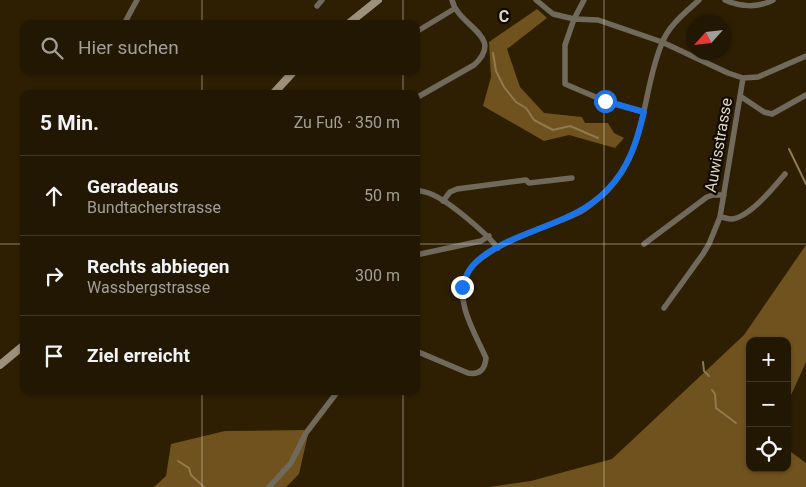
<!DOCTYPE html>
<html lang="de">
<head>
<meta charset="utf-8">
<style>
	body { margin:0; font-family:Roboto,sans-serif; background:#2a200c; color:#f1f3f6 }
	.controls { position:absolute; right:15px; bottom:15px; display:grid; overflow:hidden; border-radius:10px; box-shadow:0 1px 4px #0004 }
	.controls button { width:45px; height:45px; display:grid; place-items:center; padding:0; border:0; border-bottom:1px solid #3f3624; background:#221702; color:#f1f3f6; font:25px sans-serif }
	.compass { position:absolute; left:686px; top:15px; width:45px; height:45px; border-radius:50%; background:#221702; box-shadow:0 1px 4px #0004; rotate:243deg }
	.stop { position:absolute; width:15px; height:15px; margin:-11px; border:4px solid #1a73e8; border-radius:50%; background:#fff }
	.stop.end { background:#1a73e8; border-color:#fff; box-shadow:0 1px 5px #0008 }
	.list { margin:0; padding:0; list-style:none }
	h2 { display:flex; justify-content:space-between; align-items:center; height:65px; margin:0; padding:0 20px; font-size:21px }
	h2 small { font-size:16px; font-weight:400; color:#a29f99 }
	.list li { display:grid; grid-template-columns:32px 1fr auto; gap:15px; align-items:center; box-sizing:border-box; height:80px; padding:0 20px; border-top:1px solid #3f3624 }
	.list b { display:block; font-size:19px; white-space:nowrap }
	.list p { margin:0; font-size:16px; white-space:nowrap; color:#a29f99 }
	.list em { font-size:16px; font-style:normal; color:#a29f99 }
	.icon { flex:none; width:28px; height:28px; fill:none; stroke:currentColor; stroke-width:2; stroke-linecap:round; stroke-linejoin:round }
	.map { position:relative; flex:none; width:806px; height:487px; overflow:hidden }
	.search { position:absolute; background:#221702; box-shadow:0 1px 4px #0004; left:20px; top:20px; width:400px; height:55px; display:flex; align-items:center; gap:12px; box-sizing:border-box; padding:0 18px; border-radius:10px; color:#a29f99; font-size:19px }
	.panel { position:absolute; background:#221702; box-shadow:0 1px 4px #0004; left:20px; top:90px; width:400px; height:305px; border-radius:10px }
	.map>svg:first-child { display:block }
	.forest { fill:#6f521e }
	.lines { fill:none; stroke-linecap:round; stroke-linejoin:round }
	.stream { stroke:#907a50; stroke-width:2 }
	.minor { stroke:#70695c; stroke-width:5.5 }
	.secondary { stroke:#9d917d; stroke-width:8 }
	.route { stroke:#1a73e8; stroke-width:6 }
	.grid { fill:none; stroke:#dfd6c6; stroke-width:1; stroke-opacity:0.55 }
	.labels { text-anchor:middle; stroke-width:4.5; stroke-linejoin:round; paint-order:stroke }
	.street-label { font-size:16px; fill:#dfd6c6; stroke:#110a02 }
	.grid-label { font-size:16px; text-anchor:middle; font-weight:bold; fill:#dfd6c6; stroke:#110a02; stroke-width:4.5; stroke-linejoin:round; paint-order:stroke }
</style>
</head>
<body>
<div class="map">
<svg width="806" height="487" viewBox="0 0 806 487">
	<rect width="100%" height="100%" fill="#2e1f03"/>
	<!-- forest -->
	<path class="forest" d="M537,9L547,18L507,49L520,87L544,113L582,117L585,123H608L614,133L624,138L615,148L569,135L544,141L483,106L491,77L489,42Z
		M806,245V362L787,404V341H750V468H787V449L806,463V487H489L531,481L612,459L744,335Z
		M309,430L299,474L286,487H154L166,476L171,444L225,431Z"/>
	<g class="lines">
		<!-- stream -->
		<path class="stream" d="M493,53L496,71L504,87L516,102L526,108L534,120L553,130L570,126L598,138
			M789,149L806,184
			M703,362L704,371L709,376
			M712,390L715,394L716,408L736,423
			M178,461L189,468L191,475L204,487"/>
		<!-- minor -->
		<path class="minor" d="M536,0L553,14L574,19L598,20L662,42L728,73L743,78L758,77L806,56
			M584,0L574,19L565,45V84L605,101L644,112
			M725,0C740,7 758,8 773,0
			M317,6L322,0
			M124,24L137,0
			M416,32L454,9
			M740,96L764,112L772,114L806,95
			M416,98L474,65C506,36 458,27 452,0
			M416,190C421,191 427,192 431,194C449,201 486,233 498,248
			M443,201L450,192L457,189L526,180L529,183L572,178
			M720,217C723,217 728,219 731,219C749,218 774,187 785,174
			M644,244L707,197L713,195H724
			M416,255L481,241L489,236
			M664,308L703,254L709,244L720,217L743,78
			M416,351L468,373C480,375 485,369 486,358C476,335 454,301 466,276C480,245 550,227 580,212C589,207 599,198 607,191C648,149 641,93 662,43C669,25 685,13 699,0
			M269,487L291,463L306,433L338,391"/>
		<!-- secondary -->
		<path class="secondary" d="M348,24L378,0
			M273,94L294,71
			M0,365L24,345"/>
	</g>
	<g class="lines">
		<!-- route -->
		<path class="route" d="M462,287C465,277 469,268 477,261C514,229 572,227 607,190C629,168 637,141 644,112L605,101"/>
	</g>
	<!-- grid -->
	<path class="grid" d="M202,0V24M403,0V24M604,0V487M202,71V94M403,71V94M0,244H24M416,244H806M202,391V487M403,391V487"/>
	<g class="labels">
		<!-- street labels -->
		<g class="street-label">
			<text transform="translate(718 145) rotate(-80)" y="6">Auwisstrasse</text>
		</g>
	</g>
	<g class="grid-label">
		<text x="504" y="22">C</text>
	</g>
</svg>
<div class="controls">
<button>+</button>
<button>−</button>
<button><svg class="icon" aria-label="locate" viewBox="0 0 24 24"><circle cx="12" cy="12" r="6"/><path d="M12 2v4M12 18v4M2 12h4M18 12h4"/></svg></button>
</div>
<svg class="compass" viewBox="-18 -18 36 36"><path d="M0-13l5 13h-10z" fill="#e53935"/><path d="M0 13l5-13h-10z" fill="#a29f99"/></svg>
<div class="stop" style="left:605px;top:101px"></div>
<div class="stop end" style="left:462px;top:287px"></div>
<div class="search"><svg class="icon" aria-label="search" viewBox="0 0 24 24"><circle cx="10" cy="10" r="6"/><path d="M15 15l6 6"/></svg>Hier suchen</div>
<section class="panel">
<h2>5 Min.<small>Zu Fuß · 350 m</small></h2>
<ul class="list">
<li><svg class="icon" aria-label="ahead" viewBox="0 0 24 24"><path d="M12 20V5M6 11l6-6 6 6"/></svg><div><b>Geradeaus</b><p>Bundtacherstrasse</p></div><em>50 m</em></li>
<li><svg class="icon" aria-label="right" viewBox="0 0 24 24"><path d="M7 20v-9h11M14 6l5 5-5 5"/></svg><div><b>Rechts abbiegen</b><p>Wassbergstrasse</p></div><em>300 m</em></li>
<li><svg class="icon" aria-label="arrive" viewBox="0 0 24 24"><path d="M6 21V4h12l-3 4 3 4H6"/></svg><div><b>Ziel erreicht</b></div></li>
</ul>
</section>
</div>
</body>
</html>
